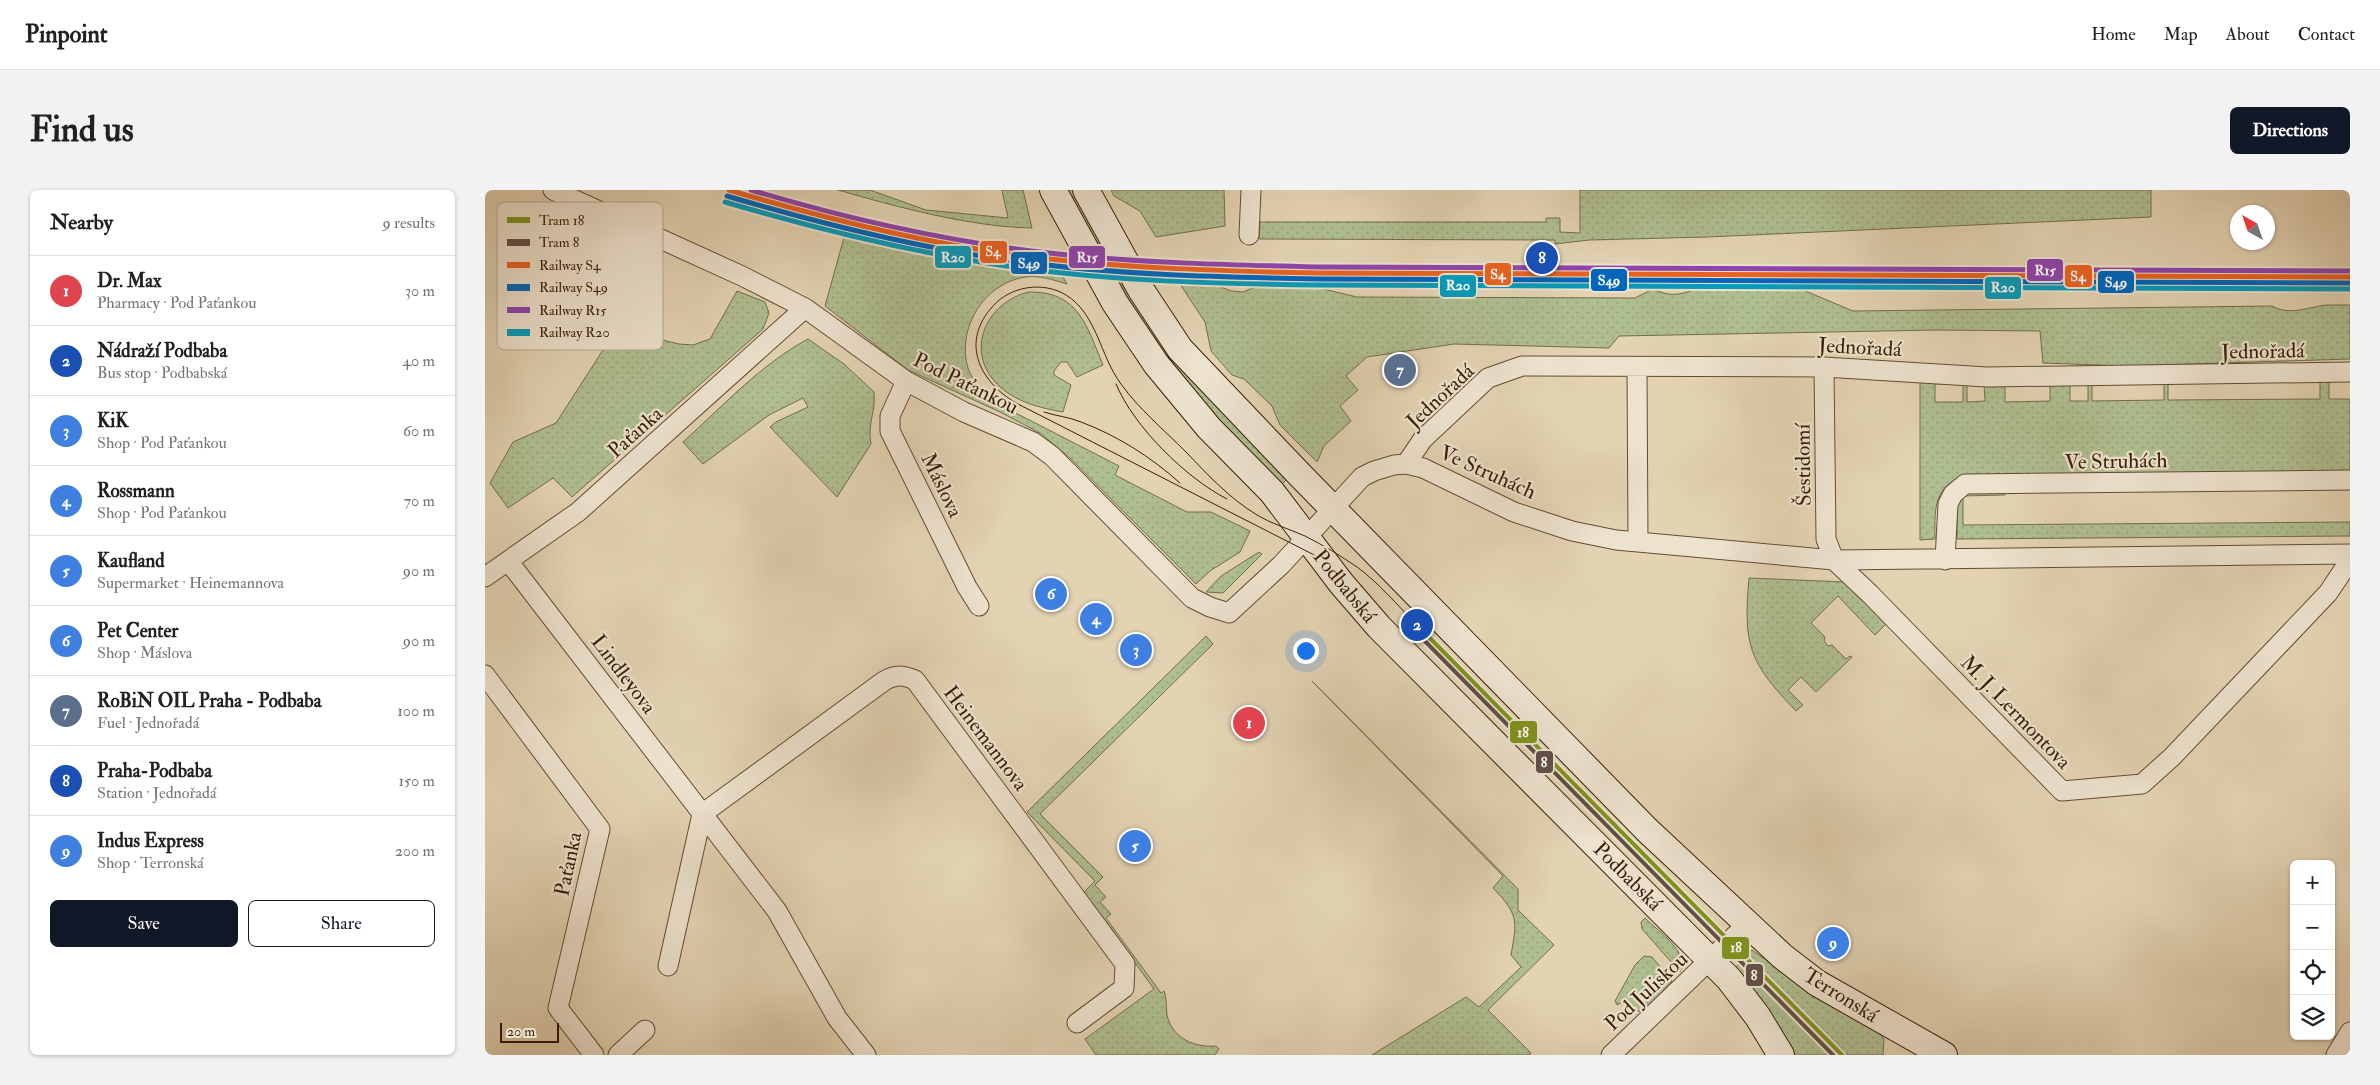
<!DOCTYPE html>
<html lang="en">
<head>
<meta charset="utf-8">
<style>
	body { margin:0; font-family:"IM FELL Double Pica",serif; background:#f2f2f2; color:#202124 }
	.controls { position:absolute; right:15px; bottom:15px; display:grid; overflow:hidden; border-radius:8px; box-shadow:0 1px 4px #0004 }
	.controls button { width:45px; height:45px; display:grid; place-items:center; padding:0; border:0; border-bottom:1px solid #e0e0e0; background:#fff; color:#202124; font:25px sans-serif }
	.compass { position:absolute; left:1745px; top:15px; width:45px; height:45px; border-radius:50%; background:#fff; box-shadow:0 1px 4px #0004; rotate:320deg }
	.scale { position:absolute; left:15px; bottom:12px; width:59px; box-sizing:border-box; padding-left:5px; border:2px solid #391f05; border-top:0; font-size:14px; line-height:18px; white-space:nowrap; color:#391f05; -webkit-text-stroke:4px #ede2ce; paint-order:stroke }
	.you { position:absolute; left:820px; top:460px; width:18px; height:18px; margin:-12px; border:4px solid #fff; border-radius:50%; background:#1a73e8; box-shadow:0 0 0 8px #1a73e833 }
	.badge { display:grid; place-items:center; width:32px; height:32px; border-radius:50%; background:#111827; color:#fff; font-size:16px; font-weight:700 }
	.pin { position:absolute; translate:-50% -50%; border:2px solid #fff; box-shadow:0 1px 5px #0006 }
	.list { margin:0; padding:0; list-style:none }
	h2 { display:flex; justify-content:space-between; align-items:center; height:65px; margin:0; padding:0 20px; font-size:21px }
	h2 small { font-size:16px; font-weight:400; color:#757577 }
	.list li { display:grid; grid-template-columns:32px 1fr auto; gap:15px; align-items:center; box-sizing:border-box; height:70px; padding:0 20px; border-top:1px solid #e0e0e0 }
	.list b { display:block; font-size:19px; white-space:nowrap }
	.list p { margin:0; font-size:16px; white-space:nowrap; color:#757577 }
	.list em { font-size:16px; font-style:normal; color:#757577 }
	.actions { display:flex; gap:10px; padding:15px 20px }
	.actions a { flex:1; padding:11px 0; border:1px solid #111827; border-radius:8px; text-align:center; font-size:18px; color:#111827 }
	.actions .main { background:#111827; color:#fff }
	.icon { flex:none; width:28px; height:28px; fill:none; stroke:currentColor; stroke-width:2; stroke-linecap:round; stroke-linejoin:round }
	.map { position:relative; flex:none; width:1865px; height:865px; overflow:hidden; border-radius:8px }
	header { display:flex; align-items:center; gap:30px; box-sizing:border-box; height:70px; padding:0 25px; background:#fff; border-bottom:1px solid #e0e0e0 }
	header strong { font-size:24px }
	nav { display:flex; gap:28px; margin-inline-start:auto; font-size:18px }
	.intro { display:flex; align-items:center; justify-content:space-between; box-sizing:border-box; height:120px; padding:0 30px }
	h1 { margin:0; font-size:35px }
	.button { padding:12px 22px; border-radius:8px; background:#111827; color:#fff; font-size:18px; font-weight:700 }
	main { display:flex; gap:30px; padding:0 30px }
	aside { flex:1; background:#fff; border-radius:8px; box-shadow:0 1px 4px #0004 }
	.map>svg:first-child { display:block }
	.grass { fill:url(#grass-dots); stroke:#746e4a; fill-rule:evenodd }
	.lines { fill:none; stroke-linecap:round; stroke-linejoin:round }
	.minor-casing { stroke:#644c30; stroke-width:21 }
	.secondary-casing { stroke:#391f05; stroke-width:28 }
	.minor { stroke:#ede2ce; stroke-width:19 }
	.secondary { stroke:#ede2ce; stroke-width:26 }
	.tram { stroke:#391f05; stroke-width:1 }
	.rail-1-casing { stroke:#ede2ce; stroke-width:9 }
	.rail-2-casing { stroke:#ede2ce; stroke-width:9 }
	.rail-3-casing { stroke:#ede2ce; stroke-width:9 }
	.rail-4-casing { stroke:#ede2ce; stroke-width:9 }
	.rail-1 { stroke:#e96221; stroke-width:5 }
	.rail-2 { stroke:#0065bd; stroke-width:5 }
	.rail-3 { stroke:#8e44ad; stroke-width:5 }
	.rail-4 { stroke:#069bba; stroke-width:5 }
	.tram-1-casing { stroke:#ede2ce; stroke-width:8 }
	.tram-2-casing { stroke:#ede2ce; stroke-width:8 }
	.tram-1 { stroke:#7f921e; stroke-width:4 }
	.tram-2 { stroke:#605047; stroke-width:4 }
	.labels { text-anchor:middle; stroke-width:4.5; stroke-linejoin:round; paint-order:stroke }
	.street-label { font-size:21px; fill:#391f05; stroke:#ede2ce }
	.key { fill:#ede2ce; stroke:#b7a892; stroke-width:1 }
	.key-label { font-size:14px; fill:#391f05 }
	.line-badge { stroke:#ede2ce; stroke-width:2 }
	.badge-label { font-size:14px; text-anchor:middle; font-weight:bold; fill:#fff }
</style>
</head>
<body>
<header>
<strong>Pinpoint</strong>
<nav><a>Home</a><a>Map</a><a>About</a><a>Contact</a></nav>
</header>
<div class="intro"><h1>Find us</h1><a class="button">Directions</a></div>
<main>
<aside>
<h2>Nearby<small>9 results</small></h2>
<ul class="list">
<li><span class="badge" style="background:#e0444e">1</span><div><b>Dr. Max</b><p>Pharmacy · Pod Paťankou</p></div><em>30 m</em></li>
<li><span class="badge" style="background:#1a4fb4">2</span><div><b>Nádraží Podbaba</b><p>Bus stop · Podbabská</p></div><em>40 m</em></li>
<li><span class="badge" style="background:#3f7fe0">3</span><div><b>KiK</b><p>Shop · Pod Paťankou</p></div><em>60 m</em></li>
<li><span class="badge" style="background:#3f7fe0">4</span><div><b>Rossmann</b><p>Shop · Pod Paťankou</p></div><em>70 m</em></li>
<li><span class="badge" style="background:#3f7fe0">5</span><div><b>Kaufland</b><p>Supermarket · Heinemannova</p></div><em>90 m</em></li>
<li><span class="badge" style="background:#3f7fe0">6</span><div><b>Pet Center</b><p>Shop · Máslova</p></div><em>90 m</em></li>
<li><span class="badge" style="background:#5c6f8a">7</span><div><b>RoBiN OIL Praha - Podbaba</b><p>Fuel · Jednořadá</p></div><em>100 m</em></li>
<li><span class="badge" style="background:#1a4fb4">8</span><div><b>Praha-Podbaba</b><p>Station · Jednořadá</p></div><em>150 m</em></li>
<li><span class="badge" style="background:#3f7fe0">9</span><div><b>Indus Express</b><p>Shop · Terronská</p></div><em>200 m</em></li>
</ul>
<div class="actions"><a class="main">Save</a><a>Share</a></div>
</aside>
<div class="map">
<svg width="1865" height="865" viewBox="0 0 1865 865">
	<defs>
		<pattern id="grass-dots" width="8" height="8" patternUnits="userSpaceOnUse" patternTransform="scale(1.25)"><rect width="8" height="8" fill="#afbe90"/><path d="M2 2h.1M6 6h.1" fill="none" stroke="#97a37b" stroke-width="1.8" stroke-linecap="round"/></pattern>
	</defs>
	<rect width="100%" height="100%" fill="#e3d3b3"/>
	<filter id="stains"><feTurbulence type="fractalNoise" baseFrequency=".004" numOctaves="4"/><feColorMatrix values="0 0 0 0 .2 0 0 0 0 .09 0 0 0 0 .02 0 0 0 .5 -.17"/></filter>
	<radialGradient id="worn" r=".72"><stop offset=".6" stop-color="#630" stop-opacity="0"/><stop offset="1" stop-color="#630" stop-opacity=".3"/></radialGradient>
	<!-- grass -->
	<path class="grass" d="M353,0H385L441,20L523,28L517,0H538L547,38C486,37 412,17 353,0Z
		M580,0H588L610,40L803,288L797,294C762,260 726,226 696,187C651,129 616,63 580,0Z
		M626,0H739L740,36L671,47L655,21L629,6Z
		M1095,0H1666V27L1222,47L1104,50L1070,54V50L774,49L775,32H1061V28H1075V42L1095,43Z
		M360,44L394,50L403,57L416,60L429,58L500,71L510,76L576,84L582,94C569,90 554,85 541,87C500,92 471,138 483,178C487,192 503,207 515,215L634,276L630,285L702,322H726L765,341L755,362L725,381L711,394L585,268L555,243L513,221L423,180L340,116Z
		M693,91L726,93L746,101L758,102L775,95H822L872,107L1150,108L1168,99C1183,106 1192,106 1208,100H1318L1368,121L1787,116C1803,126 1825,117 1841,115C1849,115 1857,115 1865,115V169L1641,176L1558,173L1555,141L1452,140L1134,146L1124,158L969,154L882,167L861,186L873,200L855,216L866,231L839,256L832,272L795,235L787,216L759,189L747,185L726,161L720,132Z
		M252,101L280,112L284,123L278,139L87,307L68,288L23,318L5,293L28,252L71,233L118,160L177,150L194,154L208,155L225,149Z
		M544,102C594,101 602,137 618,175L592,187L582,172H576L569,181V185L586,195L578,222C555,218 531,212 514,196C478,162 501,112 544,102Z
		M323,149L359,174L389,202C391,222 382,234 386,254L352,307L285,237L291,232L323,217L318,208L284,225L218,274L198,252C237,217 276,174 323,149Z
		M1435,190L1844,191V209H1865V284L1474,288C1447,300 1450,324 1450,349L1435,350ZM1835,192V209L1683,210V193ZM1478,193V212H1450V194ZM1585,193L1603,194V211H1585ZM1482,194H1499L1500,211L1482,212ZM1520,194H1565V211L1520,212ZM1607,194H1679V210L1607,211Z
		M1520,300V305L1478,306V335L1865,332V346L1472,349V303Z
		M774,362L777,364L738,403L721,402L736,386Z
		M1264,388L1360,392L1401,434L1390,445L1353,406L1326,433L1340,447L1339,451L1343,456L1347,455L1361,469L1365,466L1367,467L1331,502L1316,487L1303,500L1318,515L1311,521C1264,472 1258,456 1264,388Z
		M721,446L728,454L555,624L618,687L610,695L621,707L615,712L626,724L621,728L676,803L679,801C682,809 681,817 682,825C687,848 709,858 731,856L734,859L730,865H611L600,849L669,799L599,702L610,691L542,622Z
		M827,491L1033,699V720L1069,755L1003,820L1046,863L1044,865H887L981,807L994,817L1036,777L1026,765C1032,730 1034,725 1008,698L1018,686Z
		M1160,728C1174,742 1204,761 1195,782L1157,739L1156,732Z
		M1267,760L1337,810L1394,843L1399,849L1398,865H1309L1250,778Z
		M1159,766L1167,767L1187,791L1158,823L1135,813L1132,815L1130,811L1150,775Z"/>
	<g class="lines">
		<!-- minor casing -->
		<g class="minor-casing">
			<path id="minor" d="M68,0L257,86L320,118L421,191L479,222L548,252L567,266L707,408L725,417L744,423L796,375L877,287L889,281L909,275L921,274L938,278L1029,322L1087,341L1131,350L1153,352L1349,370L1865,364
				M764,45L766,0
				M1339,177L1341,349L1349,370L1385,404L1577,601L1657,594L1687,567L1843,403L1865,370
				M1152,178L1153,352
				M421,191L405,226V241L482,397L494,416
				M921,274L938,249L1003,188L1037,176L1339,177L1502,187L1865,182
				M1460,370L1463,314L1468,304L1480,294L1865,290
				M24,372L292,721L352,828L381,865
				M0,387L93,322L320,118
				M0,485L115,639L73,818L109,865
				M217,624L399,491C411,484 418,485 430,490L640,774L639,798L592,833
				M183,776L217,624
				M133,865L160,840
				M1126,865L1261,735
				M1851,865L1865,842"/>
		</g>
		<!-- secondary casing -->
		<g class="secondary-casing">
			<path id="secondary" d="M568,0L630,113L671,174L724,238L787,302L856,393L894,437L1244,789L1273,827L1296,865
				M601,0L656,100L695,159L815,285L1162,640L1297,766L1332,793L1459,865"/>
		</g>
		<!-- minor -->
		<use href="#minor" class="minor"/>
		<!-- secondary -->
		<use href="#secondary" class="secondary"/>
		<!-- tram -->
		<path class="tram" d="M631,194C649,237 701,288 742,309
			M559,222C571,226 584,227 596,232C633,246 666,267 695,293
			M839,370L531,213C494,191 475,152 508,116C526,96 558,91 581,105C612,124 615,166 636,194C654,219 679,240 701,262C723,285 744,308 772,325C787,334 804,339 820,346C838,355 856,366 872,377C894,393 913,416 932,435"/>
		<!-- rail-1 casing -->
		<g class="rail-1-casing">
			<path id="rail-1" d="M244,0C338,28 434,52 531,65C631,78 732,81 833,83L1865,87"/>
		</g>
		<!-- rail-2 casing -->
		<g class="rail-2-casing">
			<path id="rail-2" d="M242,6C337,34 432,58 530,71C631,85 732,87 833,89L1865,93"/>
		</g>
		<!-- rail-3 casing -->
		<g class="rail-3-casing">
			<path id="rail-3" d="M266,0C366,30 469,53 573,64C659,73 746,75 833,77L1865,81"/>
		</g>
		<!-- rail-4 casing -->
		<g class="rail-4-casing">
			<path id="rail-4" d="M240,12C335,40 430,63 528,77C629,91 731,94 833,95L1865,99"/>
		</g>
		<!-- rail-1 -->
		<use href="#rail-1" class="rail-1"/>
		<!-- rail-2 -->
		<use href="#rail-2" class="rail-2"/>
		<!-- rail-3 -->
		<use href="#rail-3" class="rail-3"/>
		<!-- rail-4 -->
		<use href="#rail-4" class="rail-4"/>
		<!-- tram-1 casing -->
		<g class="tram-1-casing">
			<path id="tram-1" d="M932,435L1357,865"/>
		</g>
		<!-- tram-2 casing -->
		<g class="tram-2-casing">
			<path id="tram-2" d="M928,439L1348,865"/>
		</g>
		<!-- tram-1 -->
		<use href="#tram-1" class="tram-1"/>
		<!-- tram-2 -->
		<use href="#tram-2" class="tram-2"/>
	</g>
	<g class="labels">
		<!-- street labels -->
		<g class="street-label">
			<text transform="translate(1375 157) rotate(3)" y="7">Jednořadá</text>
			<text transform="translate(1778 161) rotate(-1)" y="7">Jednořadá</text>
			<text transform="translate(481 193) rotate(26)" y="7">Pod Paťankou</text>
			<text transform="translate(955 206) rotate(-43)" y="7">Jednořadá</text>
			<text transform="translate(150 242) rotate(-42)" y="7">Paťanka</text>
			<text transform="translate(1631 271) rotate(-1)" y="7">Ve Struhách</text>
			<text transform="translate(1318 275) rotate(-91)" y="7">Šestidomí</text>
			<text transform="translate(1003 282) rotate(24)" y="7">Ve Struhách</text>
			<text transform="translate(457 295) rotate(64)" y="7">Máslova</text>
			<text transform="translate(860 396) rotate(51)" y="7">Podbabská</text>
			<text transform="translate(139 484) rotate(53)" y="7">Lindleyova</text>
			<text transform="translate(1531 522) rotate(46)" y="7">M. J. Lermontova</text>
			<text transform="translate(501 548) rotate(53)" y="7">Heinemannova</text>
			<text transform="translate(83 674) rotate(-78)" y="7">Paťanka</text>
			<text transform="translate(1143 686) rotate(45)" y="7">Podbabská</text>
			<text transform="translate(1161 801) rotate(-43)" y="7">Pod Juliskou</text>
			<text transform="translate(1356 805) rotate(32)" y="7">Terronská</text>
		</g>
	</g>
	<!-- legend -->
	<rect x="12" y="12" width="166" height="148" rx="8" class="key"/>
	<rect x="22" y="27" width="23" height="6" fill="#7f921e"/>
	<rect x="22" y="49" width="23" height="7" fill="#605047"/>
	<rect x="22" y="72" width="23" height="6" fill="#e96221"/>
	<rect x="22" y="94" width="23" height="7" fill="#0065bd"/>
	<rect x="22" y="117" width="23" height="6" fill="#8e44ad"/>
	<rect x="22" y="139" width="23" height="7" fill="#069bba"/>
	<g class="key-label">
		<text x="54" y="35">Tram 18</text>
		<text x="54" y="57">Tram 8</text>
		<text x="54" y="80">Railway S4</text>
		<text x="54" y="102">Railway S49</text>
		<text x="54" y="125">Railway R15</text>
		<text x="54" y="147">Railway R20</text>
	</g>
	<g class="line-badge">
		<rect x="494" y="50" width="29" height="24" rx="5" fill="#e96221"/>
		<rect x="583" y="55" width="38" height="24" rx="5" fill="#8e44ad"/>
		<rect x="449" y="55" width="38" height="24" rx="5" fill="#069bba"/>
		<rect x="525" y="61" width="38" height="24" rx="5" fill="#0065bd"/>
		<rect x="1541" y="68" width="38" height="24" rx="5" fill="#8e44ad"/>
		<rect x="999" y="72" width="28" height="24" rx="5" fill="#e96221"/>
		<rect x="1579" y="74" width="29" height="24" rx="5" fill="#e96221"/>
		<rect x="1105" y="78" width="38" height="24" rx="5" fill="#0065bd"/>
		<rect x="1612" y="80" width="38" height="24" rx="5" fill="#0065bd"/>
		<rect x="954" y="84" width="38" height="24" rx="5" fill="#069bba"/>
		<rect x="1499" y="86" width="38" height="24" rx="5" fill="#069bba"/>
		<rect x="1024" y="530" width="29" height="24" rx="5" fill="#7f921e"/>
		<rect x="1050" y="560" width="19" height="24" rx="5" fill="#605047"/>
		<rect x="1236" y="746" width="29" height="24" rx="5" fill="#7f921e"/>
		<rect x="1260" y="773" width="19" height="24" rx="5" fill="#605047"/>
	</g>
	<g class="badge-label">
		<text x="508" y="66">S4</text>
		<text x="602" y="72">R15</text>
		<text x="468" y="72">R20</text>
		<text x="544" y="78">S49</text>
		<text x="1560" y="85">R15</text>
		<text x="1013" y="89">S4</text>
		<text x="1593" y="91">S4</text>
		<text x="1124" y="95">S49</text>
		<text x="1631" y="97">S49</text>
		<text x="973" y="100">R20</text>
		<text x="1518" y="102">R20</text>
		<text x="1038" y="547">18</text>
		<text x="1059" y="577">8</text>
		<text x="1251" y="762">18</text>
		<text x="1269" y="790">8</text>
	</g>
	<rect width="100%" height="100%" filter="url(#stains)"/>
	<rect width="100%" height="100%" fill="url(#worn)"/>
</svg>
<div class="controls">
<button>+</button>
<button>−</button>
<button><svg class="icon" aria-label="locate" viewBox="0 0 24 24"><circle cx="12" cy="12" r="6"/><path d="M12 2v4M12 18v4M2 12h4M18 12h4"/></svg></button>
<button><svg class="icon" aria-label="layers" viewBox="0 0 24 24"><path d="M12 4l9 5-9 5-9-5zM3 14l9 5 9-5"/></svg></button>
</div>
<svg class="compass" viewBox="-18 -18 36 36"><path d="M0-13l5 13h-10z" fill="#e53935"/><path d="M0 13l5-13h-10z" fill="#757577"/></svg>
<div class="scale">20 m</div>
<div class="you"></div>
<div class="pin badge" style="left:764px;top:533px;background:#e0444e">1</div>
<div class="pin badge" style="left:932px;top:435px;background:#1a4fb4">2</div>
<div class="pin badge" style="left:651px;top:460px;background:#3f7fe0">3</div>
<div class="pin badge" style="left:611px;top:429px;background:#3f7fe0">4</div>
<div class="pin badge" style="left:650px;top:656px;background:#3f7fe0">5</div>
<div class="pin badge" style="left:566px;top:404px;background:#3f7fe0">6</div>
<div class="pin badge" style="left:915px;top:180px;background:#5c6f8a">7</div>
<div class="pin badge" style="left:1057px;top:68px;background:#1a4fb4">8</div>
<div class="pin badge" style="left:1348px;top:753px;background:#3f7fe0">9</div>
</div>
</main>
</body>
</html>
